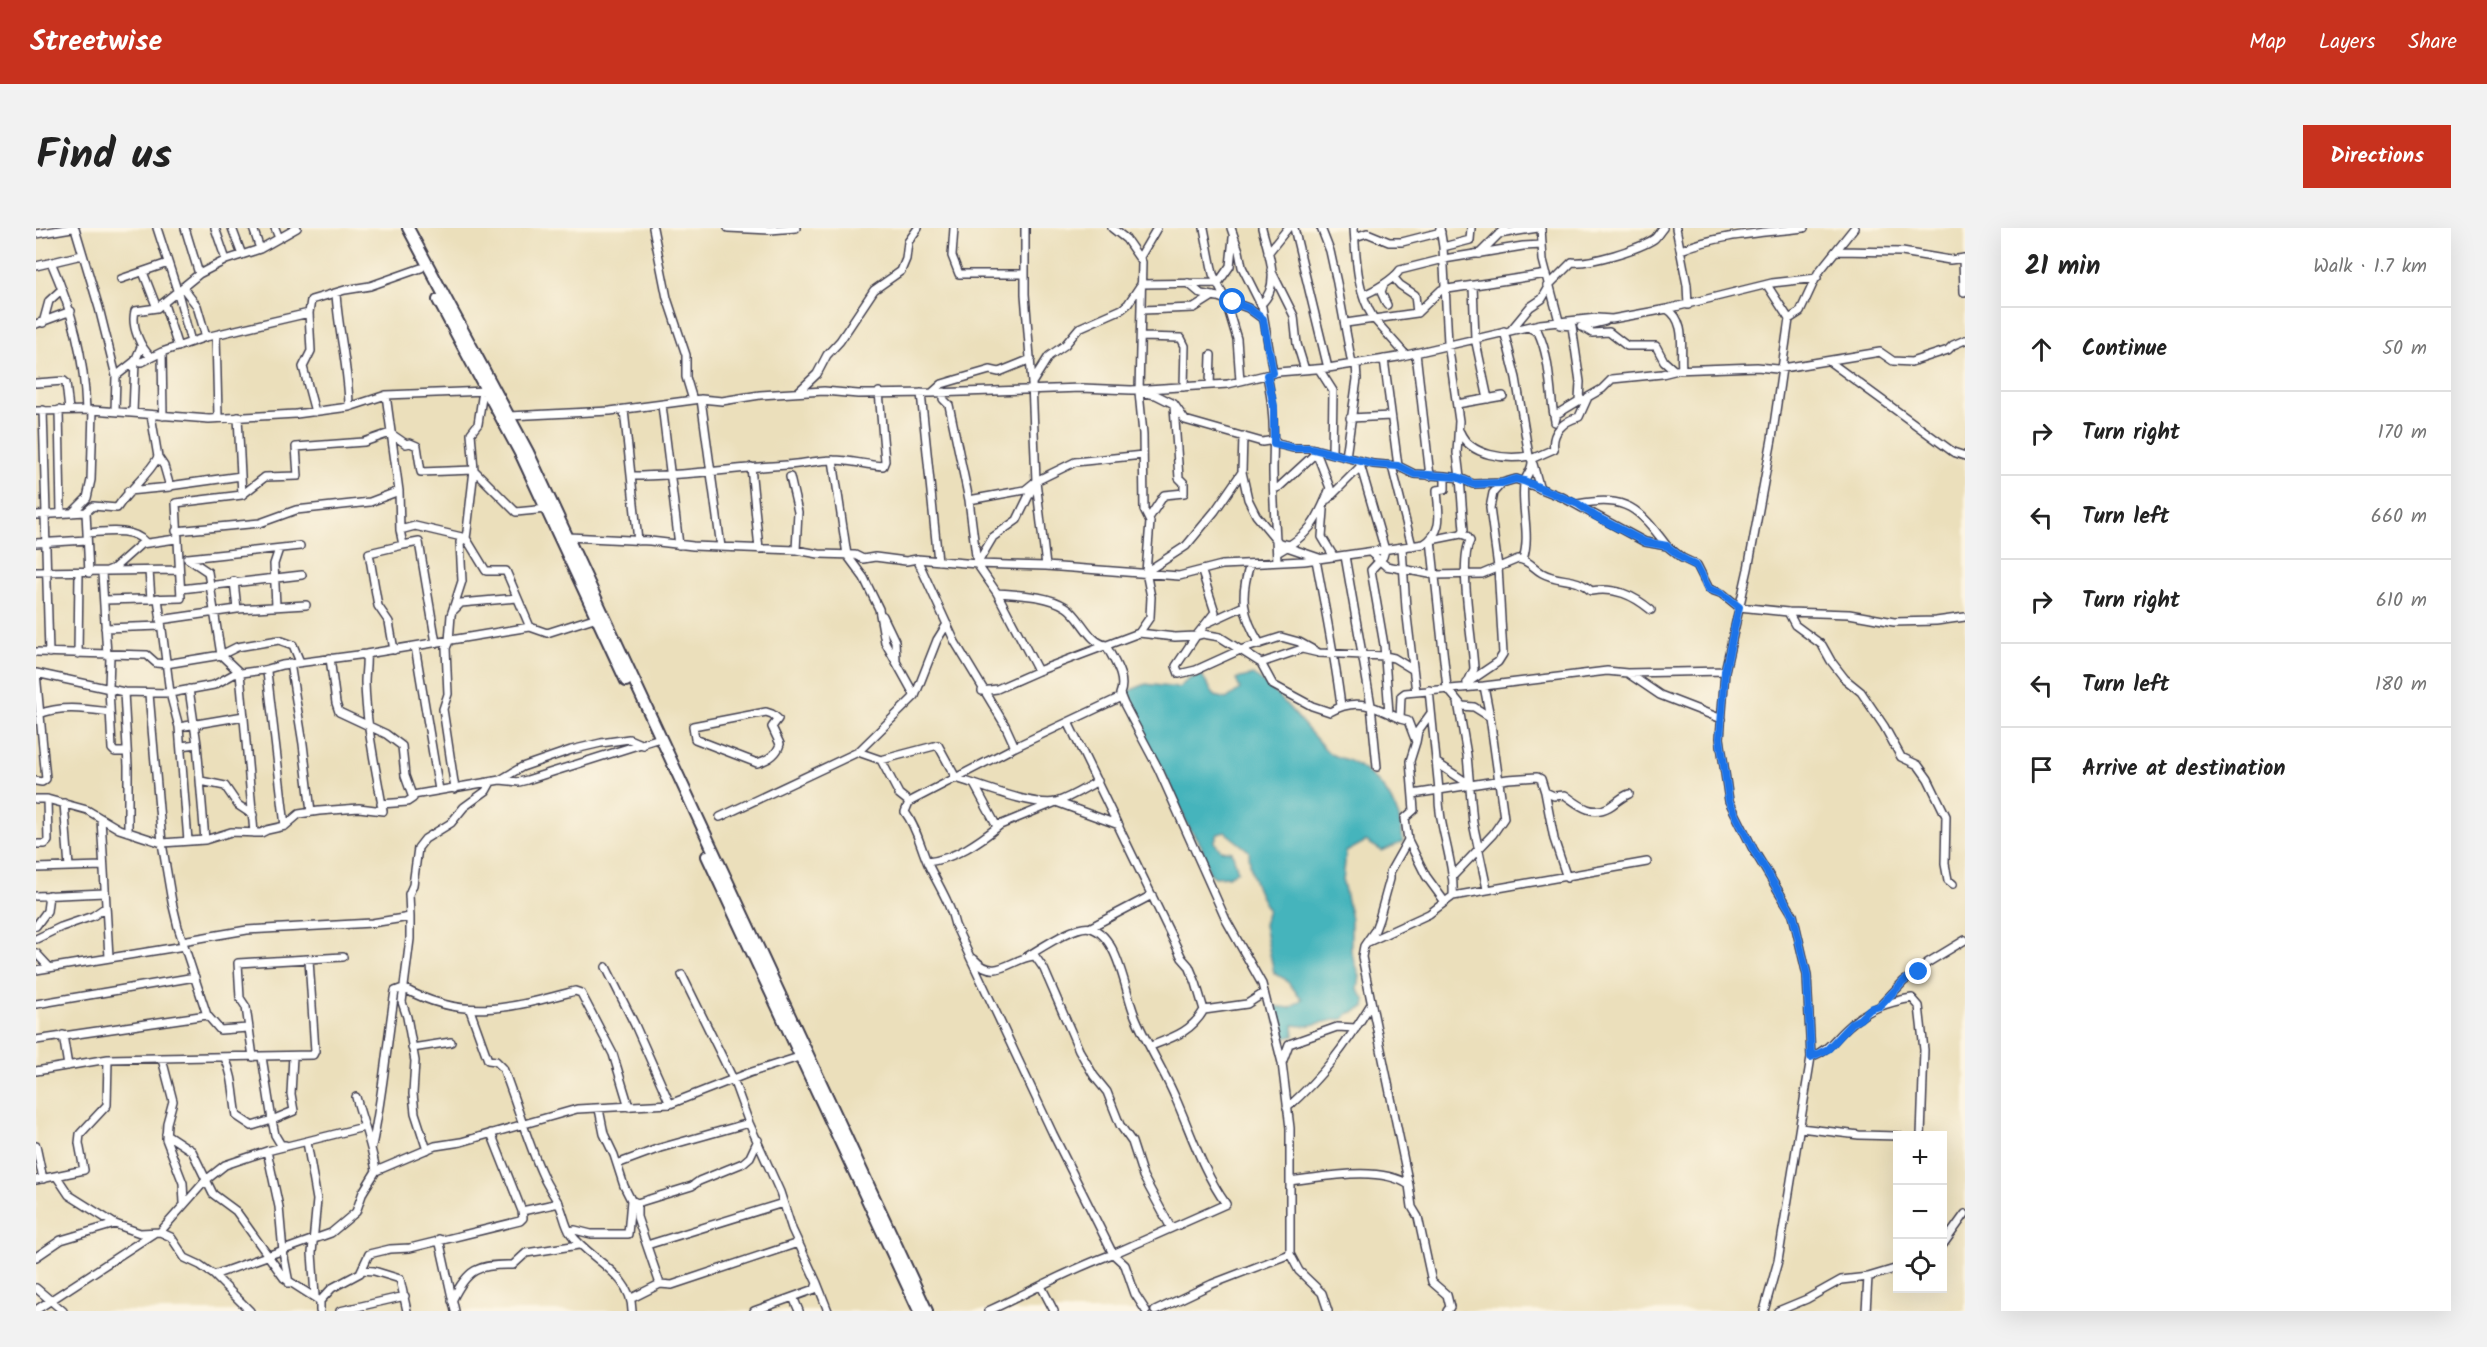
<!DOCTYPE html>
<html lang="en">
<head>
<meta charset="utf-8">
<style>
	body { margin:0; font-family:Kalam,sans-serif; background:#f2f2f2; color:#222 }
	.controls { position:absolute; right:18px; bottom:18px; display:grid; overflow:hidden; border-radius:0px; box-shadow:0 6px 24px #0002 }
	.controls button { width:54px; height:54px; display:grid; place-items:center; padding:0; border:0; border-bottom:2px solid #e0e0e0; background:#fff; color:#222; font:30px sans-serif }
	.stop { position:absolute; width:18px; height:18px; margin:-14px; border:4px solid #1a73e8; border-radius:50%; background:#fff }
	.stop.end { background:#1a73e8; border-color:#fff; box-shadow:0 2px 6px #0008 }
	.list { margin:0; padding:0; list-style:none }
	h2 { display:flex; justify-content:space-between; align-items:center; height:78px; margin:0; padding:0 24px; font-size:26px }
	h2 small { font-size:20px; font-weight:400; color:#767676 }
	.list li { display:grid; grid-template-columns:39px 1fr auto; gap:18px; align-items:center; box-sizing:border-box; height:84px; padding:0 24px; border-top:2px solid #e0e0e0 }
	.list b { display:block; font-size:22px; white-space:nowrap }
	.list em { font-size:20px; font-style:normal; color:#767676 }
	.icon { flex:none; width:33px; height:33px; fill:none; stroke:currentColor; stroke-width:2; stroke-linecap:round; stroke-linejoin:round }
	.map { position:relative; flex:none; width:1929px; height:1083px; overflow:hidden; border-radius:0px }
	header { display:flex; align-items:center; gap:36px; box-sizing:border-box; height:84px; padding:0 30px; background:#c8321e; color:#fff }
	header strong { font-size:28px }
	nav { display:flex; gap:33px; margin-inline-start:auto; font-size:21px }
	.intro { display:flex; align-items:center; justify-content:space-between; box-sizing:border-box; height:144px; padding:0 36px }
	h1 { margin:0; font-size:42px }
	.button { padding:15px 27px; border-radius:0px; background:#c8321e; color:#fff; font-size:21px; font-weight:700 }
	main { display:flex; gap:36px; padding:0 36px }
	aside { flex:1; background:#fff; border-radius:0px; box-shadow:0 6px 24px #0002 }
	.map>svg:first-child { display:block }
	.water { fill:#44b4bc; stroke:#336b7c; stroke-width:1.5 }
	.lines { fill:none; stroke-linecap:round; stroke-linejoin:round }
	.minor-casing { stroke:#403e4e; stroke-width:10 }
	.highway-casing { stroke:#403e4e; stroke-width:14 }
	.minor { stroke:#fff; stroke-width:7 }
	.highway { stroke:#fff; stroke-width:10 }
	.route { stroke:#1a73e8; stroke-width:8 }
</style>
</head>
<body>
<header>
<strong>Streetwise</strong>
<nav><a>Map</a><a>Layers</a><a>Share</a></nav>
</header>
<div class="intro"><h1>Find us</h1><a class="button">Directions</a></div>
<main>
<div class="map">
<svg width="1929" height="1083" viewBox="0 0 1929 1083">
	<rect width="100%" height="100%" fill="#fcf5e5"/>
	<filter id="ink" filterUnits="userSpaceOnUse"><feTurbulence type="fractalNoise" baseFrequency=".0167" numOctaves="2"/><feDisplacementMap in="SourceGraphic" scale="12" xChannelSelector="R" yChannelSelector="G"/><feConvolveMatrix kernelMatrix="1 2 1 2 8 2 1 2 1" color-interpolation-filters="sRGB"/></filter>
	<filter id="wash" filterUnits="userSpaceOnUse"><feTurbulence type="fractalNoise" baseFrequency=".008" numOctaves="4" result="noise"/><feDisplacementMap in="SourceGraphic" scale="24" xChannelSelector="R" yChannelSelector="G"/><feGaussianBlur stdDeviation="1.35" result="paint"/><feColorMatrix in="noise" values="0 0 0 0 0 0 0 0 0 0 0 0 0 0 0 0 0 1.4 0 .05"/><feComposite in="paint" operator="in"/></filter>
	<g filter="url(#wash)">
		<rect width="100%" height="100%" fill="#ebdfbb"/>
		<!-- water -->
		<path class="water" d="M1165,446L1179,468L1190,471L1204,461L1200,451L1217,447C1247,467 1266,497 1291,523C1297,530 1307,529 1315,534C1346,550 1366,580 1367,614L1346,623L1330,613L1310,624L1307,654L1315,691V723L1324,748L1322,762L1329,771V780L1312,786L1308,791C1290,792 1276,800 1257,797L1258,808L1249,810L1239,791L1238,778L1254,780L1266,771L1249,751L1238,745L1228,697L1232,681C1221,665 1213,643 1213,623L1189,604L1182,606L1178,614L1185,622L1196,624L1202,643L1192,648L1179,649L1173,644L1165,617L1152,598L1135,558L1101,494C1099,483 1091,475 1090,464L1110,456L1142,460L1152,452Z"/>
	</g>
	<g filter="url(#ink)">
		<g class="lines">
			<!-- minor casing -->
			<g class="minor-casing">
				<path id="minor" d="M39,0L63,80L80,148L79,183
					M121,0L142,65L155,114
					M149,0L163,46
					M179,0L190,32
					M196,0L206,27
					M217,0L224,21
					M239,0L243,10
					M617,0L631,70L650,127V149L657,172
					M692,0L734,2L760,0
					M918,0L916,28L923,46H989
					M989,0V66L996,155L1000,253L1010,338L941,336L961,365C984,367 1011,367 1030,379C1045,388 1052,414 1070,417C1077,432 1091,449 1084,466L1088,476L1122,540L1190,692L1226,756L1246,835L1254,900V1026L1263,1043L1286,1065L1292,1083
					M1168,0L1177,46L1189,71L1201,111L1204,153
					M1195,0L1203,23L1206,39L1226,79L1237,145
					M1258,0L1292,140
					M1285,0L1294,23L1301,55L1316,136
					M1505,0L1507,32L1523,93
					M1640,0L1651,57L1652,77
					M0,6L36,0
					M1463,6L1502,0
					M1319,9L1331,5L1353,14H1366L1405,4
					M1407,19L1434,12L1435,0
					M1645,22C1684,6 1727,5 1768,0
					M1800,23L1866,24L1914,32L1929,30
					M1232,25L1252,0
					M1443,26L1469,0
					M1104,29L1121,0
					M1927,30L1928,64
					M15,34C37,85 48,127 50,182
					M0,38L46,27
					M1235,42L1258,88L1261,116L1269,142
					M107,44L121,80
					M1358,50L1364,57L1379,67L1381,85
					M85,51L132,35
					M1152,55L1165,66L1182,69L1212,80L1227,91
					M1182,55L1194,38L1197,10
					M1105,56L1182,55
					M1348,56L1345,64L1351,77
					M1731,57L1753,91
					M1437,58L1439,110L1452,171
					M1512,58L1536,34C1554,36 1603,21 1618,11C1621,9 1624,3 1627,0
					M147,60L161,78L170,109
					M300,65C302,103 313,141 313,179
					M1327,67C1338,63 1358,51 1364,42L1408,31L1487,18L1506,17
					M128,76L142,119
					M1225,76C1246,57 1232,24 1226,0
					M1106,82L1158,80L1177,68
					M273,85L275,123L267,139L279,184
					M7,95L13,73L26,61
					M1310,95L1338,91C1321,65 1320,31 1318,0
					M0,96L35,83
					M1524,97L1536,98L1544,154L1543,172
					M1492,99L1502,104C1515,131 1513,164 1519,193
					M1545,99L1569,93
					M1546,99L1556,105L1573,104L1591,118H1620L1628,133L1638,142L1721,139L1741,141L1844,124L1857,133L1875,134L1912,122L1917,117L1929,112
					M1475,102L1494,79L1506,71L1513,59
					M180,107L182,188
					M1105,109L1145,110L1149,118L1148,159
					M126,124L127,188
					M1380,125L1394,248
					M1370,127L1338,91L1381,85L1405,62L1511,46
					M115,129C104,119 95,98 99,83L121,80L163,46L190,32L224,21L261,0
					M1348,131L1362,238
					M1794,134L1917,224L1929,228
					M1283,141L1297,163L1296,225
					M1231,147C1238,182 1238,205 1237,240C1237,271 1240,303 1241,334
					M80,148L99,133L106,134L126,124L170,109L273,85L275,72L309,62L334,58L385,40
					M0,155L28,153L30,155L33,182
					M996,155L1013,128L1029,117L1043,100L1086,81L1092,76L1104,58
					M1174,157L1175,127
					M762,164L781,146L791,127L804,113L838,62L865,43L870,31L872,14L882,0
					M897,164L906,156L916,153L954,142L963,144L995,131
					M908,164L907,171L913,177L933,272L941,336
					M1103,164L1120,167L1138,176L1149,192L1226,214L1239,212
					M885,165L902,333
					M350,167L363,263
					M665,171L685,319
					M1421,176L1467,168
					M626,177L643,317
					M7,182L10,286
					M23,182L25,285
					M588,182L602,313
					M0,183L57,182L173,191L260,186L313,179L350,167L450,163
					M97,185L99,133L105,119
					M473,188L574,183L665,171L686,173L724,167L788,163L822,166L896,165L1046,160L1095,162L1192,156L1242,144L1292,140L1362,129L1504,96L1561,90L1576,91L1631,81L1736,55L1781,50
					M202,189L206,267
					M1314,190L1355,188
					M1519,194L1521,186L1546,171
					M1424,204C1434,228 1470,232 1493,228L1480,150L1468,103
					M1238,215L1257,220H1274L1337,236L1362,238L1378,246L1409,248
					M1310,229L1321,151L1320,136
					M1495,231L1518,221C1515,205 1527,193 1543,189L1552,169L1566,161L1576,151L1626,146L1646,141C1644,121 1651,93 1631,81
					M797,232L811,327L828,350L843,381L849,414L879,468L901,412L911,396
					M1323,233L1349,322L1347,329L1335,342L1348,417L1353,485
					M1497,236L1504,261
					M1356,238L1376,318
					M715,239L723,321
					M1206,244L1212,271L1220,287L1243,315L1254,317
					M597,248C649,248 699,240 751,237C767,236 782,232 797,232C814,232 830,237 847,238L849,233L843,164
					M754,249L762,284L760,322
					M133,258L205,248
					M1238,261L1243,259L1280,225
					M92,263L134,259L128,238L122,229L115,187
					M1292,271L1325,238
					M933,272L989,262L1000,253L1039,234L1107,227
					M1542,276C1591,267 1602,280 1631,318
					M1288,282L1286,309L1298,329
					M50,284L53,345
					M36,285L51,270L55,252L57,182
					M9,286L13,425
					M0,287L50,284L57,278L81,280C93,261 112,248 122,229
					M1113,290L1128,267L1148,265V255L1143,250L1138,178
					M140,303L224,295L260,282L334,274L363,263L364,302L379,298L430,310L450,343H470L494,399L511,405L561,389
					M51,305C70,304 96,299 109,314
					M1425,306L1428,302L1424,250L1437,256L1466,255L1480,251L1526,269L1609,314L1631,318L1646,330L1661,337L1673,361L1687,366L1703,379L1752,384L1813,386L1858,394L1900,393L1929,389
					M532,309L614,313L657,318L760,322L783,326L819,327L827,331L839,329L870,333L881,331L941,336
					M1395,312L1411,460L1426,478L1438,479L1454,489L1468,590L1457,606L1416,649
					M1395,312L1425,306L1431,308L1434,313C1422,334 1437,414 1438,441L1432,454
					M0,315L51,312
					M367,317L383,314L400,415
					M1251,319L1283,330
					M1366,320L1370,380L1380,464
					M1334,324L1350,338L1399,347L1446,346L1482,331C1493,332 1497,340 1506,345C1524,355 1540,348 1555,363C1579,359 1597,367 1615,382
					M1241,325C1273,307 1281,294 1294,260L1279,221
					M1309,328L1335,477L1341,539
					M151,330L172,344L185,427L204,445L218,605
					M152,330L264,318
					M881,331L919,414L969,497L979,519L1085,469
					M1487,331C1495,307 1485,281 1488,256C1489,248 1496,243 1496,234
					M1280,332C1289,380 1299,429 1305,478
					M941,336L957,309L981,292L998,257
					M1214,336C1204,368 1206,387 1224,416
					M1010,338L1143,348L1186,337L1268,333L1388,316C1409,302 1402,284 1401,262L1409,261V248L1424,250L1421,225L1423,193L1412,115L1407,19L1404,0
					M71,343L78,340L105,316L140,311
					M113,343L115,371
					M0,344L143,342
					M1110,344L1150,318L1179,283L1206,244L1207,208
					M1166,344L1179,384L1160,408L1167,406L1184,409L1225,435L1237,457L1276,478L1294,484C1320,469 1339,478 1364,491L1365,468L1369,465L1448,458L1454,489
					M66,345L71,427
					M198,353L201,381
					M145,361L266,347
					M961,365L1002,443L1103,405L1114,389L1115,369L1110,344L1114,294L1108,282L1107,206L1103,164L1106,34L1090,11L1076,0
					M122,370L134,465L143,499L152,613
					M68,372L145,370L140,275L206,267L229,249L262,248L260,219L328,214L354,205L370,216L374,215L381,218L385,244L438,242L480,284L511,281
					M240,378L238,336L243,321
					M418,382L425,375L481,370
					M1752,384L1759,397L1786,417L1795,433L1809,451L1825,464L1848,498L1865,529L1882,537L1892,551L1910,588L1909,636L1912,652L1917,656
					M847,388L859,413L860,432
					M124,392L201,381L270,377
					M1171,395L1208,378
					M69,400L125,398
					M1103,405L1139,409L1160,408L1140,438L1143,446L1160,442L1204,422L1245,409L1263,414L1283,425
					M379,418L403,562
					M358,422L353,394L342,378L333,325L367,317L364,302
					M0,424L111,427L120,435L130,436L185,427L201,419L243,412L257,417L264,434
					M42,426L43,345
					M74,428L73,460L76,521L79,524H91
					M294,430L300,475L303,484L350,506L366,518L369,548L377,570L371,574L345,576
					M254,435L267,516L275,584
					M1225,435L1266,421L1283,425L1349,428L1358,430L1376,441
					M228,442L231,444L249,598
					M0,445L88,464L134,465L178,457L198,446L228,442L246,437L330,426L494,399
					M1593,446L1624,467L1686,491
					M1431,455L1462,434L1467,426L1462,339L1454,280L1457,265L1466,255
					M1448,458L1571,443L1591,445L1689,443
					M153,461L161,516L169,612
					M1393,462L1403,562L1472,551L1501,549L1505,551L1509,564L1518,568L1529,567C1542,576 1555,589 1573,579C1580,575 1585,569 1593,566
					M946,463L961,461L1002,443
					M88,464L92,538V604
					M113,466L126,615L136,674L142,699L171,787L184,802L212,800
					M1422,474L1431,527L1437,595L1451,661
					M730,484L736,486L742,491L736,499L744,516C741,527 732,532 721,535L659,511L657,498Z
					M3,486C26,477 50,481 74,484
					M1364,491L1372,493L1380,514L1374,533L1378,582L1369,590L1372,612L1354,644V651L1343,691L1339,702L1328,718L1326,729L1373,957
					M1032,494L1146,730L1153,738L1160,755L1168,782C1155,804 1138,809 1115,818
					M143,499L208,488
					M1380,514L1382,503L1395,485
					M145,518L161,516
					M822,524L879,468
					M845,532L902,517L920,550C943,557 998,579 1020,574C1034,570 1049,560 1062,553
					M1401,535L1433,556
					M464,552L483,554L491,552L624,510
					M0,553L6,554L10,551L0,445
					M165,553L189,558L202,577L217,587
					M938,556L959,595L964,597L1020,574L1083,597
					M419,561L407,481L412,466L410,420L413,413L415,387L426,353L424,314L430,310L431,303L438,242L435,205L442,196L447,163
					M1509,564L1518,611L1531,650
					M377,567L464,552L486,539L535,522L565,515L593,511L607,517
					M0,571H11L51,582L83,601L126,615L169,612L195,604L225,605L231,602L249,598L263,586L283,583L323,580L347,583C340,541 330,497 329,454C329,445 331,436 330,426
					M873,574L869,584C881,600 884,618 892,636C902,657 914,674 919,697L1017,906L1077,1026C1034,1041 994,1064 952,1083
					M28,575L33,639
					M684,589L822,524L845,532L863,566L873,574L979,519
					M65,591L73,729
					M1372,612L1390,648L1409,674
					M0,616H9L12,613L11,571
					M891,634C919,631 943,614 964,597
					M0,640L67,638
					M0,668L69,665
					M1417,668L1611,634
					M374,689V711L366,774L371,789L379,833L377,866L379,885L391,922
					M0,698L11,683L13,667
					M1055,699L1116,667
					M0,711L25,699L57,688L70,679
					M146,713L211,702L336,695L374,689L373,666L377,657L382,620L389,611L415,595L428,579L450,563L455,554
					M1332,714L1393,686L1417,668C1419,632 1401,597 1403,562L1377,566
					M0,725L13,739
					M990,729C1004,721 1041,695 1055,700C1083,709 1089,765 1099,788C1110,815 1127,841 1139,869C1155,905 1167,944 1190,976L1077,1026L1089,1037L1099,1066L1110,1083
					M938,731C960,755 976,729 999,728L1008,741L1043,822L1058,848L1071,864L1084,897L1096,914L1107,948L1135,1000
					M570,739L599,797L634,876
					M0,742L148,718
					M646,747L697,851L713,895L744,964L756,1001L781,1055L779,1061L718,1083
					M367,760C429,794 474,780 539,763L545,765L577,826L593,879
					M0,776L159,749
					M1844,778L1868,753L1883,744L1891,735L1929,712
					M434,782L452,832L460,833L467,840C481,876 491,913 507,948C511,958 518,967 523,976C528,986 529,998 535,1006C554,1032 596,1046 596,1083
					M1168,782L1211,776L1228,765
					M27,807L32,838
					M0,812L171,787
					M376,820L415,814
					M217,829L210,779L204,770L202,735L307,729
					M1775,829C1796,820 1797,811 1814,797C1832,781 1852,774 1876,770L1883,778L1888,822L1885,908
					M189,830C198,849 197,867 201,888L216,898L236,892L226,829
					M126,831L137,873L131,895L130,911L147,955L148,975
					M1246,835L1253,816L1301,799L1320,800
					M0,843L72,831L277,827L279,823L273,732
					M320,869C327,895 336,918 340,943
					M1251,880C1288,847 1310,817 1335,776
					M1764,900L1823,907L1863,908
					M455,905L486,983L523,975
					M130,906L156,923L177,966L200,983L248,1050L284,1073
					M271,914L281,972L276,1025L279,1068
					M249,917H245L239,907L236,892L258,883L255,866L257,828
					M0,918L7,951
					M336,918C347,867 351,814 359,763L367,760
					M231,923L243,979L247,1024L253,1055
					M581,936L624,920L713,895
					M21,949L33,967L79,996L104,1005L124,1004L135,1009L149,1030L164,1037L178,1047L214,1083
					M0,952L48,942L43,915L44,906L71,877L72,831
					M1254,953C1288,949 1344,937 1373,957L1376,979L1382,989L1396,1054L1411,1067L1414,1079L1411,1083
					M595,972L601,975L656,958L663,953L707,935L714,929L722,912
					M533,1003L539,1002L555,1006H592L595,972L588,958L578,927L568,906L563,881
					M124,1004L170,952L189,937L231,923L328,899
					M403,1011L419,1083
					M611,1017L747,975
					M1906,1018L1929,986
					M0,1029L25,1012L79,996
					M326,1042L338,1043L364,1051L371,1083
					M178,1047L295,1005L320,984L327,964L340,943L399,918L425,914L541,881L634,876L713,845L763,829
					M781,1055L792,1083
					M624,1056L636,1057L762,1015
					M1005,1058L1018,1083
					M0,1060L27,1083
					M757,1069L763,1083
					M596,1070L624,1056L601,989V975
					M416,1073C431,1041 442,1036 477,1037L490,1025L543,1017
					M0,1082L118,1005
					M284,1083V1073L296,1060L324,1045L333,1026L354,1021L374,1020L484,993L487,990L486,983
					M304,1083L369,1068
					M1119,1083L1176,1056L1254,1026
					M1728,1083L1742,1033L1775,829L1771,747L1757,687L1717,621L1693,573L1684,510L1689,443L1712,341L1736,211L1753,91L1764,84L1782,45L1818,0
					M1742,1083L1771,1071L1805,1052L1832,1049
					M1830,1083L1832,1049L1862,1040"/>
			</g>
			<!-- highway casing -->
			<g class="highway-casing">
				<path id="highway" d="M372,0L492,224L891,1083
					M402,72L486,229L590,453
					M671,628L883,1083"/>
			</g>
			<!-- minor -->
			<use href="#minor" class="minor"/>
			<!-- highway -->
			<use href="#highway" class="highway"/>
		</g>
	</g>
	<g class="lines" filter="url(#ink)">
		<!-- route -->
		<path class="route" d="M1197,74L1212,80L1227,91L1237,145L1231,147L1238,178V216L1257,220H1274L1337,236L1362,238L1378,246L1421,249L1437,256L1466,255L1480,251L1488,253L1542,276L1559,288L1609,314L1631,318L1646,330L1661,338L1673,361L1687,366L1703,379L1689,443L1684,510L1693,573L1717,621L1757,687L1771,747L1775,829L1792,821L1816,795L1824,791L1834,781L1844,778L1868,753L1883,744"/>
	</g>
</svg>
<div class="controls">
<button>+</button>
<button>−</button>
<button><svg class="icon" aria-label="locate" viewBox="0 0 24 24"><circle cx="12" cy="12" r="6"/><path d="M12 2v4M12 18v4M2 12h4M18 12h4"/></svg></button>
</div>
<div class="stop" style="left:1197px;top:74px"></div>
<div class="stop end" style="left:1883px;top:744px"></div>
</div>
<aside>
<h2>21 min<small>Walk · 1.7 km</small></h2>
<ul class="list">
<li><svg class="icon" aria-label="ahead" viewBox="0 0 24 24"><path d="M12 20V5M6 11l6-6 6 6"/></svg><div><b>Continue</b></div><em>50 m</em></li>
<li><svg class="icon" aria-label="right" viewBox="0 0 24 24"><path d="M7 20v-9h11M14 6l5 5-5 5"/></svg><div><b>Turn right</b></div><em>170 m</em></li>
<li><svg class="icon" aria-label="left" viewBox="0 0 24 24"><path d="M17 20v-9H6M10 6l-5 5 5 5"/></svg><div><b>Turn left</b></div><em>660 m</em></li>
<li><svg class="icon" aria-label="right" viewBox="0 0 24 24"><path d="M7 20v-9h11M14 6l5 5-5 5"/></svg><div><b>Turn right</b></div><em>610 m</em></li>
<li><svg class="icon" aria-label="left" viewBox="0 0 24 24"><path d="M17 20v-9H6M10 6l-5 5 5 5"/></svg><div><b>Turn left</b></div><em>180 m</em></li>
<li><svg class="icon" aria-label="arrive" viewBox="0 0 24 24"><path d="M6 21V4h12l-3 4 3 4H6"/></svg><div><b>Arrive at destination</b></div></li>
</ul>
</aside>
</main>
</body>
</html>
